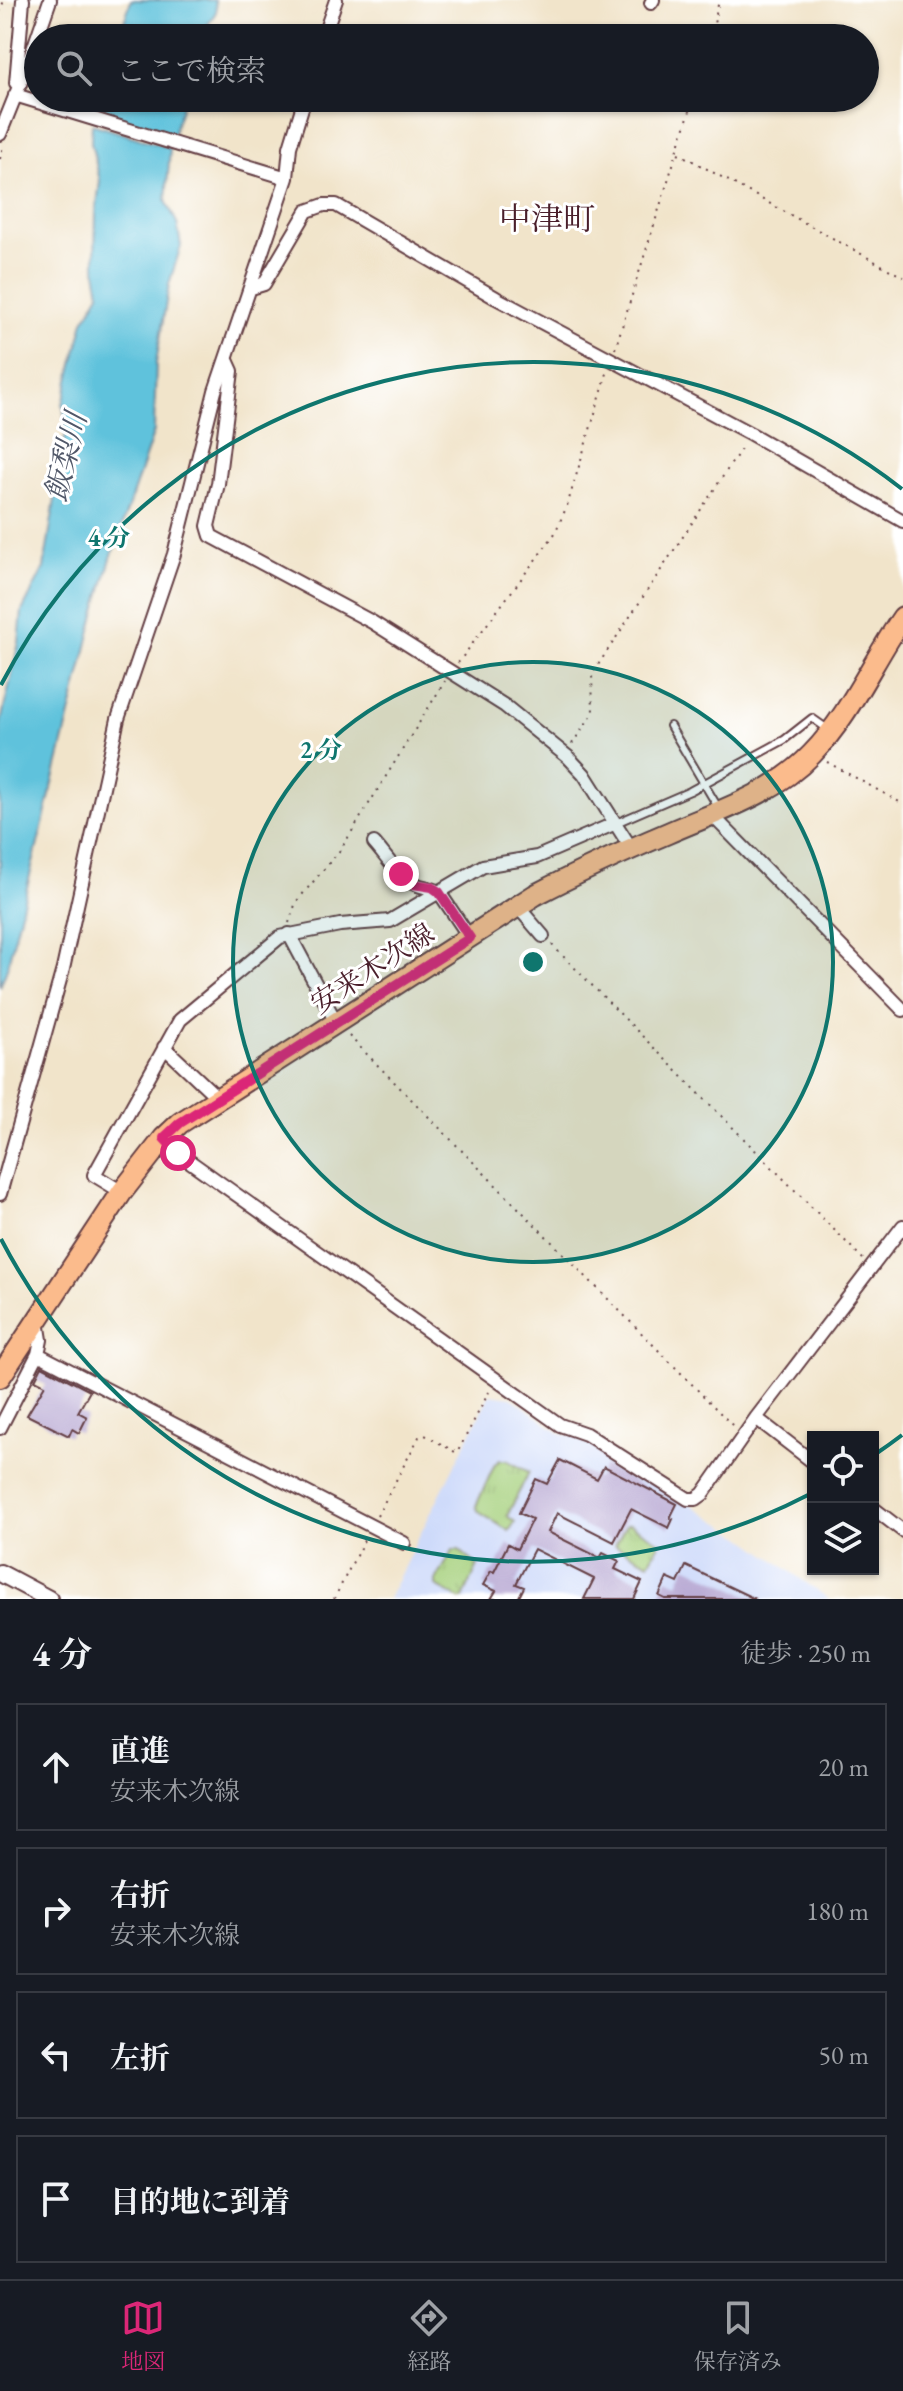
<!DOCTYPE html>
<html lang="ja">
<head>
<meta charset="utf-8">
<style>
	body { margin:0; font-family:"EB Garamond","Noto Serif JP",serif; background:#20242c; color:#f1f3f6 }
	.controls { position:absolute; right:24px; bottom:24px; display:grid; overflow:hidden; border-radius:0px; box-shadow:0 2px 6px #0004 }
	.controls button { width:72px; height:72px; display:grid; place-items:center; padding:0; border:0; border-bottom:2px solid #363941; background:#171b24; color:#f1f3f6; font:40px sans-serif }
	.stop { position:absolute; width:24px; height:24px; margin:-18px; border:6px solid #db2777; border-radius:50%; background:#fff }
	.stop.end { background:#db2777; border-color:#fff; box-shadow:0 2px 8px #0008 }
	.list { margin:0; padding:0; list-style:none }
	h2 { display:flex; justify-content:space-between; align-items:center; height:104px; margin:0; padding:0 32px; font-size:34px }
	h2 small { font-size:26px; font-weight:400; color:#9ea1a6 }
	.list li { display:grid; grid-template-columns:52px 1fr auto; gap:24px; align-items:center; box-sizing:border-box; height:128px; margin:0 16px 16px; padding:0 16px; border:2px solid #363941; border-radius:0px }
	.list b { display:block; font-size:30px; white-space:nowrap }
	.list p { margin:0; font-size:26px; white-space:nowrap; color:#9ea1a6 }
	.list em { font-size:26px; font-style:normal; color:#9ea1a6 }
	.icon { flex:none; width:44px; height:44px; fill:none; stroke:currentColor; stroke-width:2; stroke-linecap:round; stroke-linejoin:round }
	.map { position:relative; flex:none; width:903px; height:1599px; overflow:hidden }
	.search { position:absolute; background:#171b24; box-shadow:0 2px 6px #0004; left:24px; right:24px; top:24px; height:88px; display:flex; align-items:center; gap:20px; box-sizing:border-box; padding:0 28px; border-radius:44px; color:#9ea1a6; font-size:30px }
	.sheet { height:680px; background:#171b24 }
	nav { display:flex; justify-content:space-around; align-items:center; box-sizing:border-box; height:112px; border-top:2px solid #363941; background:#171b24; font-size:22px; color:#9ea1a6 }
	nav a { display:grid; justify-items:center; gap:4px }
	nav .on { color:#db2777 }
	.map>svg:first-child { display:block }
	.built { fill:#cedafa }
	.grass { fill:url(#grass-tufts); stroke:#787854; stroke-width:2 }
	.water { fill:#5ec2dc; stroke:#547084; stroke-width:2 }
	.building { fill:#b7a8d3 }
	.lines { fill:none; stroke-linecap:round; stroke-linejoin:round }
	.service-casing { stroke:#633d43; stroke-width:10 }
	.minor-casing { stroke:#633d43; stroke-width:16 }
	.tertiary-casing { stroke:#633d43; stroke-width:20 }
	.primary-casing { stroke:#633d43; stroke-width:24 }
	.path { stroke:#633d43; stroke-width:2; stroke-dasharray:2 6; stroke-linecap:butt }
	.service { stroke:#fff; stroke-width:6 }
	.minor { stroke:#fff; stroke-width:12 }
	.tertiary { stroke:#fff; stroke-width:16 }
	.primary { stroke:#fbbb8c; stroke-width:20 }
	.route { stroke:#db2777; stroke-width:10 }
	.ring { fill:none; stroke:#0f766e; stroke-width:4 }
	.labels { text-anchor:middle; stroke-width:6; stroke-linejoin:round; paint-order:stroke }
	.street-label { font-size:28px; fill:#4a1f2b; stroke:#fff }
	.water-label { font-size:30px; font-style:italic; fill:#515869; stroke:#fff }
	.quarter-label { font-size:32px; fill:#4a1f2b; stroke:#fff }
	.centre { fill:#0f766e; stroke:#fff; stroke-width:4 }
	.ring-label { font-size:24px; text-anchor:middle; font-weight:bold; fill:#0f766e; stroke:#fff; stroke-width:6; stroke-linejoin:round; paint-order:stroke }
</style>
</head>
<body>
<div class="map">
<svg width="903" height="1599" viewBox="0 0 903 1599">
	<defs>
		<pattern id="grass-tufts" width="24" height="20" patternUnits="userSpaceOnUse" patternTransform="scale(2)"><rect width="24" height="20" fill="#a6d07d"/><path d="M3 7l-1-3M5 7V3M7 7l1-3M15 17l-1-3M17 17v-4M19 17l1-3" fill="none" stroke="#90b26c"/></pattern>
	</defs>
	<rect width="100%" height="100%" fill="#fff"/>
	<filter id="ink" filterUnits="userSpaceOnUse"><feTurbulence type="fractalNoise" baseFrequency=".0125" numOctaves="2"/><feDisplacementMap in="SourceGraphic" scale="16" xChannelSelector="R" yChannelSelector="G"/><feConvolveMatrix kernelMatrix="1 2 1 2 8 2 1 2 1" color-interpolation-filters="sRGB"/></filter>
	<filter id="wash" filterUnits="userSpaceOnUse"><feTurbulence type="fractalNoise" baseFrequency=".006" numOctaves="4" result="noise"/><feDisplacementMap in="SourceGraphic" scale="32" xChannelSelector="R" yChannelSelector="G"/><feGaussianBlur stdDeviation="1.8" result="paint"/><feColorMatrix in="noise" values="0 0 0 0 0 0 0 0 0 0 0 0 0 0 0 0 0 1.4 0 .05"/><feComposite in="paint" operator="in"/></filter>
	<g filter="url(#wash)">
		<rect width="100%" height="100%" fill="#f1e4ca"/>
		<!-- built -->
		<path class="built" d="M490,1394L511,1397L561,1434L584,1437L741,1536L829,1599H388Z"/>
		<!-- grass -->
		<path class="grass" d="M500,1460H506L529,1472L507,1516L515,1522L509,1531L479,1512L476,1506L495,1464Z
			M630,1524L660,1542L649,1563L615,1545L626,1525Z
			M453,1550H459L478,1566L463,1598L460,1599L436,1586V1581Z"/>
		<!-- water -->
		<path class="water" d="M131,0H215L216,12L199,38H119Z
			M98,98H184L172,138L93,114Z
			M92,124L170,148L166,201L177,223L181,246L169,284L156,363L154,431L111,558L95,614L7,968L0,987V726L19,642L22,611L44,568L66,431L63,404L84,321L100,293L95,266L96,212L100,181L91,142Z"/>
		<g id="blocks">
			<!-- building -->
			<path class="building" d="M42,1366L90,1391L78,1412L87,1417L79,1433L72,1429L69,1436L27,1415L45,1385L35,1380Z
				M560,1460L597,1479L604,1466L677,1504L670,1518L673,1519L669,1528L631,1509L614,1542L557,1513L548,1532L600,1558L603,1553L619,1561L615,1569L642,1582L634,1599H584L594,1579L534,1549L516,1584L524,1587L518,1599H491L496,1591L483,1585L491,1571L494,1572L508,1544L517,1549L532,1519L519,1513L536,1479L547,1484Z
				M686,1566L755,1599H665L659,1596L667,1578L678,1583Z"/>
		</g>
	</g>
	<g filter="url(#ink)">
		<use href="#blocks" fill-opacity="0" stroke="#633d43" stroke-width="2"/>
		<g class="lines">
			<!-- service casing -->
			<g class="service-casing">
				<path id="service" d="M670,726L719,809
					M616,823L690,791L784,740L812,718L829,730"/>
			</g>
			<!-- minor casing -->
			<g class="minor-casing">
				<path id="minor" d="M651,3L653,0
					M323,38L336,0
					M16,83L23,0
					M15,95L287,178
					M0,134L28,64L50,0
					M251,288L264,284L307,211L324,205H336L496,298L751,434L903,521
					M227,360L232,371L218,484L208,526L211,536L372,622L505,706L568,757L584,774L631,848
					M711,814L903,1010
					M374,843C386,856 398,877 415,884C423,888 430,887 439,892L470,938
					M518,907L543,936
					M289,934L337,1024
					M164,1047L218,1098
					M164,1138L178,1153L560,1425L586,1434L688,1499H696L703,1494L756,1418L903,1226
					M122,1192L94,1175L180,1020L280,937L340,925L390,921L483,866L537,857L616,823
					M0,1194L63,969L118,719L174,554L215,391L287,178L290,147L305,98
					M38,1354L404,1543
					M756,1418L813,1462
					M0,1428L38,1354L41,1340L38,1321
					M873,1508L903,1531"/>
			</g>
			<!-- tertiary casing -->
			<g class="tertiary-casing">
				<path id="tertiary" d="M0,1573L49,1599"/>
			</g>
			<!-- primary casing -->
			<g class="primary-casing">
				<path id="primary" d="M0,1377L122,1192L164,1138L180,1123L535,895C579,872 623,852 668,833C718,811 773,795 812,754C850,715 872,662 903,617"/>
			</g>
			<!-- path -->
			<path class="path" d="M0,12L4,0
				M711,38L719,0
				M678,153L903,277
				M0,159L3,146
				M615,349L694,98
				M458,663L554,535L567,506L608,370
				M572,744L593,713L592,674L743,446
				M827,762L903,804
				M289,923L296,902L341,849L445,681
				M552,945L863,1259
				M349,1036L735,1428
				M377,1516L419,1437L425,1435L457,1453L489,1392
				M334,1599L366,1536"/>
			<!-- service -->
			<use href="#service" class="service"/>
			<!-- minor -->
			<use href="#minor" class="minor"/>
			<!-- tertiary -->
			<use href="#tertiary" class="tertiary"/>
			<!-- primary -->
			<use href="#primary" class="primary"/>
		</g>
	</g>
	<g class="lines" filter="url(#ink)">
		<!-- route -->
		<path class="route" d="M178,1153L164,1138L180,1123L470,938L439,892L432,887L413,884L401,874"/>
	</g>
	<!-- distance rings -->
	<circle cx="533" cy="962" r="300" fill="#0f766e" fill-opacity=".12"/>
	<g class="ring">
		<circle cx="533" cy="962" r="300"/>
		<path d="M902 1435A600 600 0 0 1 877 1453M810 1494A600 600 0 0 1 1 1239M1 685A600 600 0 0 1 902 489"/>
	</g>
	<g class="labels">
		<!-- street labels -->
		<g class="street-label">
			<text transform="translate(372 968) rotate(-33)" y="10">安来木次線</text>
		</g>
		<!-- water labels -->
		<g class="water-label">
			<text transform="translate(66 457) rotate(-76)" y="10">飯梨川</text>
		</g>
		<!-- quarter labels -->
		<g class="quarter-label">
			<text x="547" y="230">中津町</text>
		</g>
	</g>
	<circle cx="533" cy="962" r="12" class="centre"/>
	<g class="ring-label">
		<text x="109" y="546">4 分</text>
		<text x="321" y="758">2 分</text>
	</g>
</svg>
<div class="controls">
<button><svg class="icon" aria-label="locate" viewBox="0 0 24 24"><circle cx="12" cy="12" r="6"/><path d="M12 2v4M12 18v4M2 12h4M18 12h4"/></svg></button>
<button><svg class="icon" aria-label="layers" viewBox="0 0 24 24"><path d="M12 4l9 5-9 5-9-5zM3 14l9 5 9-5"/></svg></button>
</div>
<div class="stop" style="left:178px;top:1153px"></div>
<div class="stop end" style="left:401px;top:874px"></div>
<div class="search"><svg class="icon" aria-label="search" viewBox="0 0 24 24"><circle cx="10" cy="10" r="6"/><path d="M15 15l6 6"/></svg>ここで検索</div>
</div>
<section class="sheet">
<h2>4 分<small>徒歩 · 250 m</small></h2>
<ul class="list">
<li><svg class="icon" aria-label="ahead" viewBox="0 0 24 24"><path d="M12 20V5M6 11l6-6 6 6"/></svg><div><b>直進</b><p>安来木次線</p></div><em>20 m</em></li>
<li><svg class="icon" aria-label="right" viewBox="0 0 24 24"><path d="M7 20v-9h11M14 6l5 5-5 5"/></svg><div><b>右折</b><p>安来木次線</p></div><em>180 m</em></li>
<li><svg class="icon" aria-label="left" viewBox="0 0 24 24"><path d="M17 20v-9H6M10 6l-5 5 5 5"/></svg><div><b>左折</b></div><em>50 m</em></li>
<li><svg class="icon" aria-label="arrive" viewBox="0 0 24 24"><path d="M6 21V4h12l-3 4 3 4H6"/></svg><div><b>目的地に到着</b></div></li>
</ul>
</section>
<nav>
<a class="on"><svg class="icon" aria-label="map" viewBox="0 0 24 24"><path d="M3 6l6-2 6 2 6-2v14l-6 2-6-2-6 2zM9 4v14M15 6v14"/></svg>地図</a>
<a><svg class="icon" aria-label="directions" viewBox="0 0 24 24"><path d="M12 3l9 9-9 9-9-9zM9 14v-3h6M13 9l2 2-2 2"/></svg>経路</a>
<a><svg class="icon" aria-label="saved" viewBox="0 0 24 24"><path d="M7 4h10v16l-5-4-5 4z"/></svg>保存済み</a>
</nav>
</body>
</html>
